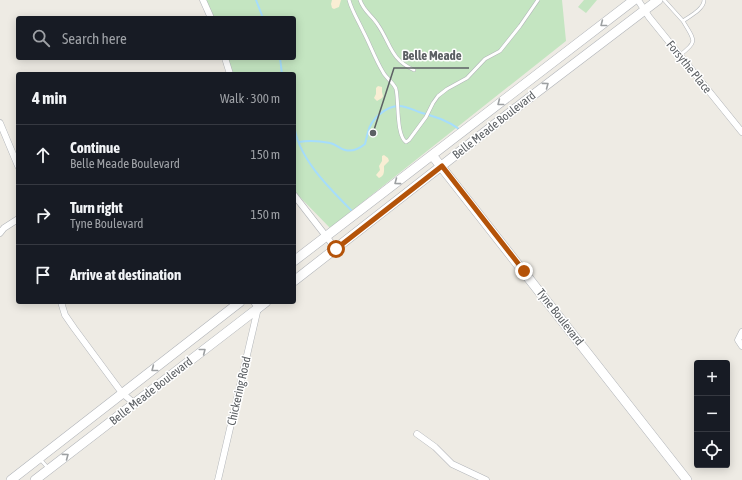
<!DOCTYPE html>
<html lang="en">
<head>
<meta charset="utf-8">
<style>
	body { margin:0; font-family:"Asap Condensed",sans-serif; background:#242831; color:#f1f3f6 }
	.controls { position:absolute; right:12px; bottom:12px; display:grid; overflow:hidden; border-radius:4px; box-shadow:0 2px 10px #0003 }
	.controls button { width:36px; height:36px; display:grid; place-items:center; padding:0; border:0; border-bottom:1px solid #363941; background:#171b24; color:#f1f3f6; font:20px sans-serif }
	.stop { position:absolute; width:12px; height:12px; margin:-9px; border:3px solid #b45309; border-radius:50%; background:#fff }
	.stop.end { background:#b45309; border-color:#fff; box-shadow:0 1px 4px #0008 }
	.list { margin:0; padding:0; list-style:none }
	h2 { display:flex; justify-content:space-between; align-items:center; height:52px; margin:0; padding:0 16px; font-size:17px }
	h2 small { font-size:13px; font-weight:400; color:#9ea1a6 }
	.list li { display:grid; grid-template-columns:26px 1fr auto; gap:12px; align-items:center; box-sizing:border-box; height:60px; padding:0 16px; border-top:1px solid #363941 }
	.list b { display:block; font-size:15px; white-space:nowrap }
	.list p { margin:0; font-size:13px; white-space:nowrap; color:#9ea1a6 }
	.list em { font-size:13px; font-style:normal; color:#9ea1a6 }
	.icon { flex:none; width:22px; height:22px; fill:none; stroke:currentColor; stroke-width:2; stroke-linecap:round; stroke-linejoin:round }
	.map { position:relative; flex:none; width:742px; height:480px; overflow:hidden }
	.search { position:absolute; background:#171b24; box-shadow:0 2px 10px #0003; left:16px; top:16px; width:280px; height:44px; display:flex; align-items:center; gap:10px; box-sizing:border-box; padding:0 14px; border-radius:4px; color:#9ea1a6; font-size:15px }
	.panel { position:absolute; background:#171b24; box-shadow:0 2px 10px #0003; left:16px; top:72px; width:280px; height:232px; border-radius:4px }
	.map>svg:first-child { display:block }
	.green { fill:#c4e5c1 }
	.sand { fill:#f9eed4 }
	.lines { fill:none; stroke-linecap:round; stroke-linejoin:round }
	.stream { stroke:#a6ddfc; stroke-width:2 }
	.lane-casing { stroke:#b2b5b9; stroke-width:4 }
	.street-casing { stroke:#b2b5b9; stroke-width:7 }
	.secondary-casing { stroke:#b1b4b9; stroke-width:10 }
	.lane { stroke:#fff; stroke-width:3 }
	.street { stroke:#fff; stroke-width:6 }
	.secondary { stroke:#fff; stroke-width:9 }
	.oneway { stroke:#9da0a2 }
	.route { stroke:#b45309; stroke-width:5 }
	.labels { text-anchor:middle; stroke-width:3; stroke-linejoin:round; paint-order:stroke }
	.street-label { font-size:12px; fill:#5c6064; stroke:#fff }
	.leader { fill:none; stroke:#5c6064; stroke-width:1.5 }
	.callout-dot { fill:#5c6064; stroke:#fff; stroke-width:1.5 }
	.callout-label { font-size:13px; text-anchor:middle; font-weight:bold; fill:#5c6064; stroke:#fff; stroke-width:3; stroke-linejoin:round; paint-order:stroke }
</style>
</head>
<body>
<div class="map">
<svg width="742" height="480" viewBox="0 0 742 480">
	<rect width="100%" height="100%" fill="#eeebe4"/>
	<!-- green -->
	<path class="green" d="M203,0H562L566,41L330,228L294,191V74H230L225,58H294V18H211Z
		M584,0H597L586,13L578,7Z"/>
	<!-- sand -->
	<path class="sand" d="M332,0H341L339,7L334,9L332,8L331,4Z
		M378,86L382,87V92L383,96L382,98L377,101L374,98L376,94V88Z
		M384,155L388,158L389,161L384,166C384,170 385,176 379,178L376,175L380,170L379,166L382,161V156Z"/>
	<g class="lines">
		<!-- stream -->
		<path class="stream" d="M256,0L263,18
			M280,58L282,74
			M294,124C297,157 329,188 352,211
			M299,142C309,140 320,141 330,143C336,144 340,149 345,150C352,152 360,148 365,144C366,140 367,136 368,132C371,119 386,106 399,106C406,106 413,110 419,112C435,117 445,119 459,129"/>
		<!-- lane casing -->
		<g class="lane-casing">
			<path id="lane" d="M349,0C352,11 358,20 363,31C370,44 375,59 383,72C386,78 394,83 396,89C399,102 396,135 406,142L409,140L426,117L433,103L438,96L447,89L467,78L485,59L500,51L520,26L538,0
				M360,0C364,12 372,15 378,25C391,44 390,59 414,70
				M664,0L683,21
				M680,55C699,41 694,40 683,21C690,16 704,9 704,0
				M40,459L48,468"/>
		</g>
		<!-- street casing -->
		<g class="street-casing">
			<path id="street" d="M203,0L211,18
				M638,0L649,17L742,132
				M225,58L230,74
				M0,123L18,166
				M294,195L336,249
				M0,233L4,228L18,219
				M61,302L65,315L74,328L122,393L135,404
				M742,332L738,340L742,346
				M417,434L435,447L452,464L486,480
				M218,480L258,308L254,302"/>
		</g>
		<!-- secondary casing -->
		<g class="secondary-casing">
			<path id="secondary" d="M432,155L687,480
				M294,261L634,0
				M294,281L499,121L658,0
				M11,480L240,302
				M35,480L266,302"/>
		</g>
		<!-- lane -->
		<use href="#lane" class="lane"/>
		<!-- street -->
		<use href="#street" class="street"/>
		<!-- secondary -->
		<use href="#secondary" class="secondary"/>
	</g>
	<!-- one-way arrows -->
	<defs><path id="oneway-chevron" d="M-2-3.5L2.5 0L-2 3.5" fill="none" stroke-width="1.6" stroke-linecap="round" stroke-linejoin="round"/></defs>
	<g class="oneway">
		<use href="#oneway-chevron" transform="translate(603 24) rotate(142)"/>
		<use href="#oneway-chevron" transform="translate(546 85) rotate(-37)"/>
		<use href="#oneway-chevron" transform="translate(500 103) rotate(142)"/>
		<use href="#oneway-chevron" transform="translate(397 182) rotate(143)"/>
		<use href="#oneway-chevron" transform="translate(203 351) rotate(-38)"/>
		<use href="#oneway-chevron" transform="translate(154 369) rotate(142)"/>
		<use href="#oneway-chevron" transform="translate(66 456) rotate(-37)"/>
	</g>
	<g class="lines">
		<!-- route -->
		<path class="route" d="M336,249L442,166L524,271"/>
	</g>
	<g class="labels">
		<!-- street labels -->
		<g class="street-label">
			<text transform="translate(689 67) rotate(51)" y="4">Forsythe Place</text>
			<text transform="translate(494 125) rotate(-38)" y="4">Belle Meade Boulevard</text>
			<text transform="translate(560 317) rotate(52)" y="4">Tyne Boulevard</text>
			<text transform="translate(151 391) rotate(-38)" y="4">Belle Meade Boulevard</text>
			<text transform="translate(239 391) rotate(-77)" y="4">Chickering Road</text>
		</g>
	</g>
	<!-- callouts -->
	<path class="leader" d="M373 133L394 68H469"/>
	<circle class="callout-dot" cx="373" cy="133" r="4"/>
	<g class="callout-label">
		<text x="432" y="60">Belle Meade</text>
	</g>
</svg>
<div class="controls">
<button>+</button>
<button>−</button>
<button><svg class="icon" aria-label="locate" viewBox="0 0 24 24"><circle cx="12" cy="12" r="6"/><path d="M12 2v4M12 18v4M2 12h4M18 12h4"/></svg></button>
</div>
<div class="stop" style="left:336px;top:249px"></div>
<div class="stop end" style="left:524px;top:271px"></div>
<div class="search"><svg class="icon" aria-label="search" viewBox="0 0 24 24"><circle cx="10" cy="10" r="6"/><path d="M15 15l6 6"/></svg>Search here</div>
<section class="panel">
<h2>4 min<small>Walk · 300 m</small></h2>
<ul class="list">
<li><svg class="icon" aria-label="ahead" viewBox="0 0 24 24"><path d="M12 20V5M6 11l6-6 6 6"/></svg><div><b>Continue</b><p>Belle Meade Boulevard</p></div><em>150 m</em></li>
<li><svg class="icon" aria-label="right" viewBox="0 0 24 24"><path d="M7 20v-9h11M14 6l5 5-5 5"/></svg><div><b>Turn right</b><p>Tyne Boulevard</p></div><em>150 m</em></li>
<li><svg class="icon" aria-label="arrive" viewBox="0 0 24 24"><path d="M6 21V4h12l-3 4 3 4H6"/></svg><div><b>Arrive at destination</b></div></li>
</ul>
</section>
</div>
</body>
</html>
